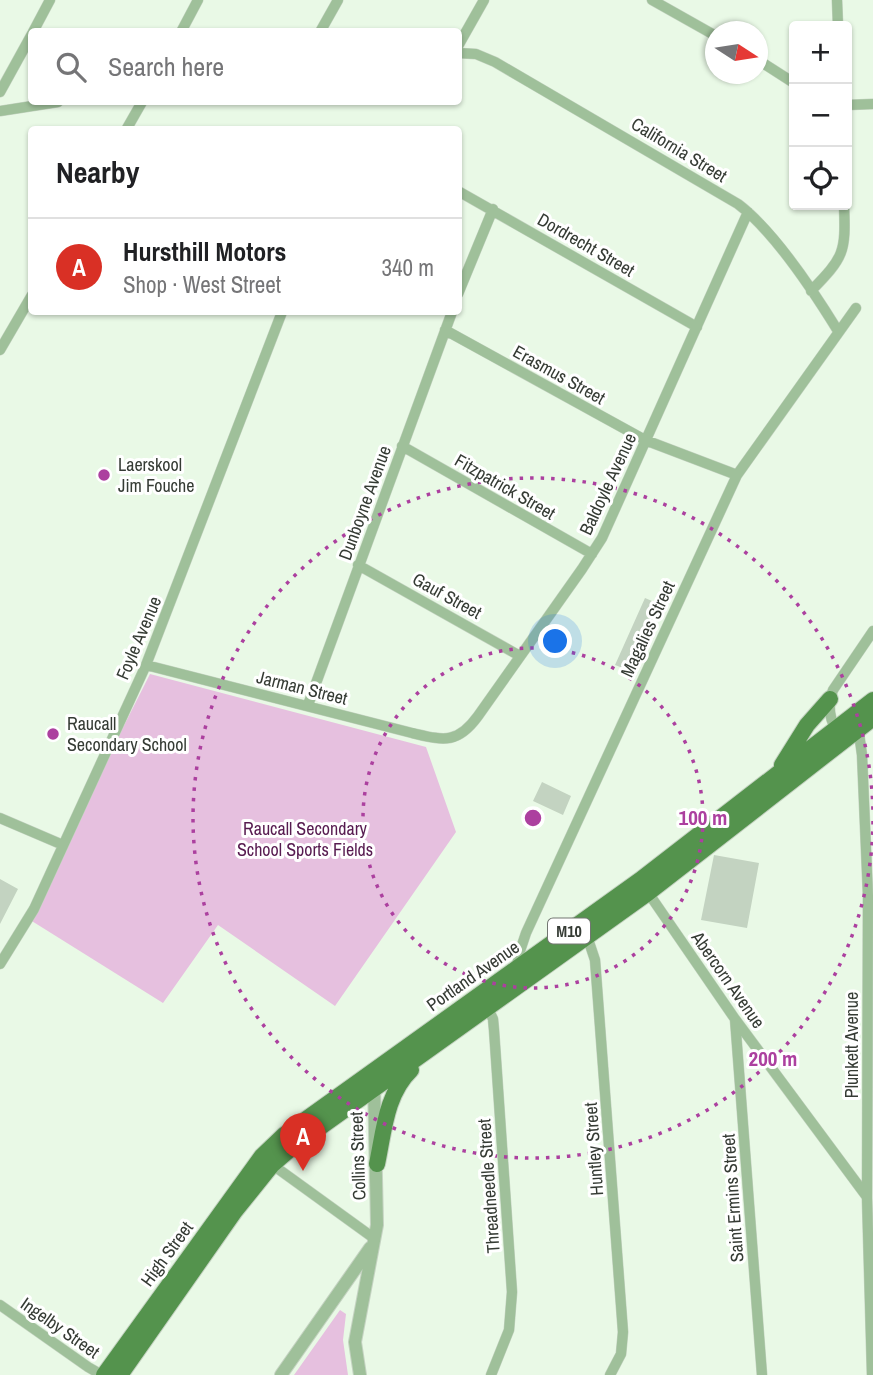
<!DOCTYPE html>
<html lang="en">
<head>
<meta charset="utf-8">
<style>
	body { margin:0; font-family:"Archivo Narrow",sans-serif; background:#f6f6f6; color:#202124 }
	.controls { position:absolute; right:21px; top:21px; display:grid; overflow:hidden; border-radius:7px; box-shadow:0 2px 5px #0004 }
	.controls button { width:63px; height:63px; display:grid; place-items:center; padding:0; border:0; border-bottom:2px solid #e0e0e0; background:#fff; color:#202124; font:35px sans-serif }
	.compass { position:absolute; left:705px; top:21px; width:63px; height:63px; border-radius:50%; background:#fff; box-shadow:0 2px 5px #0004; rotate:102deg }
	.you { position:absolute; left:556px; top:642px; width:24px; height:24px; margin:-18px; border:5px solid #fff; border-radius:50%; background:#1a73e8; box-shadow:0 0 0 10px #1a73e833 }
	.badge { display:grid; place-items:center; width:46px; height:46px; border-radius:50%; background:#d93025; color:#fff; font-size:23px; font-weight:700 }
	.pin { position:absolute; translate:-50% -58px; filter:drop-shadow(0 2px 4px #0008) }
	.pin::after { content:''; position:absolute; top:37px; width:24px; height:21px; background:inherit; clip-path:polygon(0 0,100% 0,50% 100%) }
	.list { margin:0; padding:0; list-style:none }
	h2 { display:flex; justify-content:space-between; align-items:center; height:91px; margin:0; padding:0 28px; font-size:30px }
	h2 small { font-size:23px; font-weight:400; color:#757577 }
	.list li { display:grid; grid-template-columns:46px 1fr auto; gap:21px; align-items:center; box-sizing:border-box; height:98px; padding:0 28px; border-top:2px solid #e0e0e0 }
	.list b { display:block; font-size:26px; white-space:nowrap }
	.list p { margin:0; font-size:23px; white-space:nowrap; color:#757577 }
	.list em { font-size:23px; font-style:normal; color:#757577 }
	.icon { flex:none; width:38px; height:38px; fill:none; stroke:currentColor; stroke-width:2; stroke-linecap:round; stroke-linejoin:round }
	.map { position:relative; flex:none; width:873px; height:1375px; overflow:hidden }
	.search { position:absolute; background:#fff; box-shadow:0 2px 5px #0004; left:28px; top:28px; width:434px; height:77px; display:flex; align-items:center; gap:18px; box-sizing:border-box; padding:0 24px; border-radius:7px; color:#757577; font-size:26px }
	.panel { position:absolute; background:#fff; box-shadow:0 2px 5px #0004; left:28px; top:126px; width:434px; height:189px; border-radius:7px }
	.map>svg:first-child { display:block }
	.green { fill:#e6c0df }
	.building { fill:#c3d3c1 }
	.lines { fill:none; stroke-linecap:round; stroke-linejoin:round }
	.minor-casing { stroke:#c5d3c2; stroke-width:11 }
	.tertiary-casing { stroke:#c5d3c2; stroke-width:14 }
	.primary-casing { stroke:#c5d3c2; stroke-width:18 }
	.minor { stroke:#9fc09a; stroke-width:10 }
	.tertiary { stroke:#9fc09a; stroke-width:12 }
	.primary { stroke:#54934d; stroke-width:16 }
	.ring { fill:none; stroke:#ac409f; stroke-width:3.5; stroke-dasharray:3.5 7 }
	.poi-dot { fill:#ac409f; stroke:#fff; stroke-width:2.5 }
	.labels { text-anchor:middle; stroke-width:6; stroke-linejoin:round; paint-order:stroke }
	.shield { fill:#fff; stroke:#727671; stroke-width:2 }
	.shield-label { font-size:16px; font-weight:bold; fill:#353b34 }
	.street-label { font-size:18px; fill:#353b34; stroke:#fff }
	.poi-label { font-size:18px; fill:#353b34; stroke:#fff; text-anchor:start }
	.park-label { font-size:18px; fill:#571b50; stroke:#fff }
	.centre { fill:#ac409f; stroke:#fff; stroke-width:3.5 }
	.ring-label { font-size:21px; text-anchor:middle; font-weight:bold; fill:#ac409f; stroke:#fff; stroke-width:6; stroke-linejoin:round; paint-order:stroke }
</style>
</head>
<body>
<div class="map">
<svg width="873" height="1375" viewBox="0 0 873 1375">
	<rect width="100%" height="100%" fill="#e9f9e6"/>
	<!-- green -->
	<path class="green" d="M150,674L426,747L456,832L335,1006L218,925L163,1003L27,918Z
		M340,1310L346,1314L343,1340L348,1375H294Z"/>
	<!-- building -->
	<path class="building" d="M645,598L659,604L628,670L615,665Z
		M542,782L571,796L563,815L533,801Z
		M714,855L759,863L747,928L701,920Z
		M0,879L18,889L0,924Z"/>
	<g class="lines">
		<!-- minor casing -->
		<g class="minor-casing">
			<path id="minor" d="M652,0L716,36
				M837,0L838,26
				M33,32L50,0
				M181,32L198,0
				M320,32L338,0
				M458,46L484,0
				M458,53L476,54L495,62L738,204C775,232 814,292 838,331
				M758,60L794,83
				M0,92L32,34
				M847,105L873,104
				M0,111L58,102
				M126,130L142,102
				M458,191L697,327
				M811,291C844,257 846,253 844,205
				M458,294L493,209
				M445,330L645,440L737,475
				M0,350L32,295
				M402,446L592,554
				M358,565L520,656
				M146,665L412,733C443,740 457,745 478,716L582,569L602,538L748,212
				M308,705L452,312
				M858,726L862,755L868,896L867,1198L872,1375
				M837,732C829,718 827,705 833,690L873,631
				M0,818L63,845
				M647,891L735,1019L867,1197
				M586,933L595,960L623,1332L621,1354L610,1375
				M0,964L34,909L146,665L282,312
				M516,971L519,954L526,933L737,475L856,308
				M486,1004L493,1019L494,1030L512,1292L509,1330L491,1375
				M735,1019L762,1375
				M270,1163L375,1239
				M0,1305L88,1367L102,1375"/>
		</g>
		<!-- tertiary casing -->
		<g class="tertiary-casing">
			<path id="tertiary" d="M281,1375L370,1248
				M360,1375L355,1342L377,1225L374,1084"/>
		</g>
		<!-- primary casing -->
		<g class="primary-casing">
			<path id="primary" d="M782,765L807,725L830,699
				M377,1164C384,1131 386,1094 411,1070
				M104,1375L262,1156L284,1135L640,880L873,700
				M120,1375L235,1211L272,1165L294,1146L648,893L873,718"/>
		</g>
		<!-- minor -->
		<use href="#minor" class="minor"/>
		<!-- tertiary -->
		<use href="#tertiary" class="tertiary"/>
		<!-- primary -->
		<use href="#primary" class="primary"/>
	</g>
	<!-- distance rings -->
	<g class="ring">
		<circle cx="533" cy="818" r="170"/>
		<path d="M873 821A340 340 0 1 1 873 815"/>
	</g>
	<!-- markers -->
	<g class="poi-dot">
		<circle cx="104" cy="475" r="7"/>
		<circle cx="53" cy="734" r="7"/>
	</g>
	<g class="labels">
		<!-- shield labels -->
		<rect class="shield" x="548" y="918.5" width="42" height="25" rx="5"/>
		<g class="shield-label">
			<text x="569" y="937">M10</text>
		</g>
		<!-- street labels -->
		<g class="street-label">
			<text transform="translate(679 150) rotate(31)" y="6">California Street</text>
			<text transform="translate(586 245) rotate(30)" y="6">Dordrecht Street</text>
			<text transform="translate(559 375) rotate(29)" y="6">Erasmus Street</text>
			<text transform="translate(608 484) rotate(-65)" y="6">Baldoyle Avenue</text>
			<text transform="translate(505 487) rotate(30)" y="6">Fitzpatrick Street</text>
			<text transform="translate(365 503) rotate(-70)" y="6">Dunboyne Avenue</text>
			<text transform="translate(447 596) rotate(29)" y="6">Gauf Street</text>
			<text transform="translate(648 629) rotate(-65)" y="6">Magalies Street</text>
			<text transform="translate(139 638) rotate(-67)" y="6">Foyle Avenue</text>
			<text transform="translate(302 688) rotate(14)" y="6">Jarman Street</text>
			<text transform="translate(473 976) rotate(-35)" y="6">Portland Avenue</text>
			<text transform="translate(728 980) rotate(55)" y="6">Abercorn Avenue</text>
			<text transform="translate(852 1045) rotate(-90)" y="6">Plunkett Avenue</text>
			<text transform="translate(594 1149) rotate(-94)" y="6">Huntley Street</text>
			<text transform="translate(358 1156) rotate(-92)" y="6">Collins Street</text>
			<text transform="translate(489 1186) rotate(-94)" y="6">Threadneedle Street</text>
			<text transform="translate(733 1198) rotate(-94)" y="6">Saint Ermins Street</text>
			<text transform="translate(167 1254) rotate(-54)" y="6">High Street</text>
			<text transform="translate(60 1328) rotate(35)" y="6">Ingelby Street</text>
		</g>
		<!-- poi labels -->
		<g class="poi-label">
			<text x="118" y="471">Laerskool<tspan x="118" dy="21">Jim Fouche</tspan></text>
			<text x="67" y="730">Raucall<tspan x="67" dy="21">Secondary School</tspan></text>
		</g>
		<!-- park labels -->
		<g class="park-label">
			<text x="305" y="835">Raucall Secondary<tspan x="305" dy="21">School Sports Fields</tspan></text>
		</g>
	</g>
	<circle cx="533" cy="818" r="10" class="centre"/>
	<g class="ring-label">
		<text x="703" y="825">100 m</text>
		<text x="773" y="1066">200 m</text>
	</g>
</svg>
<div class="controls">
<button>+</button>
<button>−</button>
<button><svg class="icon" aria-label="locate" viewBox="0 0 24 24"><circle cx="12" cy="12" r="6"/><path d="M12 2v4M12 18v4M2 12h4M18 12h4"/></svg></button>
</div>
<svg class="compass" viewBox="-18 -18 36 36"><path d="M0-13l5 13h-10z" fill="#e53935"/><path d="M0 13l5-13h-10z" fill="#757577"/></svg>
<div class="you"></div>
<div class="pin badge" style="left:303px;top:1171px">A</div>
<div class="search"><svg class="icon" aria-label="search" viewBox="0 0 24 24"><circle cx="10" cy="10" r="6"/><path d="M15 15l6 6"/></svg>Search here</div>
<section class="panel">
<h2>Nearby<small></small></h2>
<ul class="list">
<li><span class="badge">A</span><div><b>Hursthill Motors</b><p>Shop · West Street</p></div><em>340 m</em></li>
</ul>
</section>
</div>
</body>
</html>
